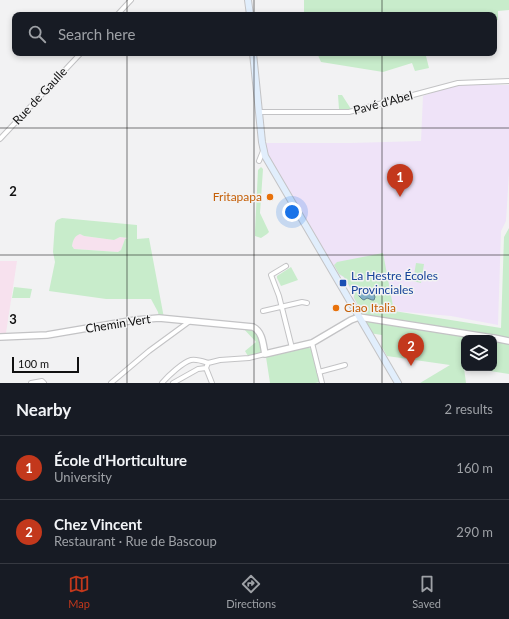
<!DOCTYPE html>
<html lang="en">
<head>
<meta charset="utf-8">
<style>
	body { margin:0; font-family:Lato,sans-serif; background:#242831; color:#f1f3f6 }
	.controls { position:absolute; right:12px; bottom:12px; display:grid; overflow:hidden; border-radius:8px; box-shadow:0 2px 6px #0003 }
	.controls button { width:36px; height:36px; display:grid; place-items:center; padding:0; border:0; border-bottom:1px solid #363941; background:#171b24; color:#f1f3f6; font:20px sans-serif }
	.scale { position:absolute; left:12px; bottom:10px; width:67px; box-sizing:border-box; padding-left:4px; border:2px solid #111; border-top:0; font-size:11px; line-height:14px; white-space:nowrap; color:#111; -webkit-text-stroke:3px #f2f2f3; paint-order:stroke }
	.you { position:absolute; left:292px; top:212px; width:14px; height:14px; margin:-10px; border:3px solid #fff; border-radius:50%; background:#1a73e8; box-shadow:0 0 0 6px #1a73e833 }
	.badge { display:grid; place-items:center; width:26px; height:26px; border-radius:50%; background:#c3381c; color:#fff; font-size:13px; font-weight:700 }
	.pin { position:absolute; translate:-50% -33px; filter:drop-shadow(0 1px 2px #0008) }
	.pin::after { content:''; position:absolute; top:21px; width:14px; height:12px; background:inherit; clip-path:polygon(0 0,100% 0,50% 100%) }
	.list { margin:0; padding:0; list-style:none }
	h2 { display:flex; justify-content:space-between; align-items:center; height:52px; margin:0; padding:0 16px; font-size:17px }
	h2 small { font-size:13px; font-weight:400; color:#9ea1a6 }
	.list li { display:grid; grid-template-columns:26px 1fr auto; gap:12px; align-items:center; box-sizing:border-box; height:64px; padding:0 16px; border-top:1px solid #363941 }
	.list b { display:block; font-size:15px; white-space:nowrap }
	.list p { margin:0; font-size:13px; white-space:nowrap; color:#9ea1a6 }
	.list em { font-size:13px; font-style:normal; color:#9ea1a6 }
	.icon { flex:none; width:22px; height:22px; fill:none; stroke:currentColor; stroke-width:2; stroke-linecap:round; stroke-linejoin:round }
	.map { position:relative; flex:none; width:509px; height:383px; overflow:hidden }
	.search { position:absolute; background:#171b24; box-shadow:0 2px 6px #0003; left:12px; right:12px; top:12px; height:44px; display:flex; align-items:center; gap:10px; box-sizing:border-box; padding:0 14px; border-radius:8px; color:#9ea1a6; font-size:15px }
	.sheet { height:180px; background:#171b24 }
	nav { display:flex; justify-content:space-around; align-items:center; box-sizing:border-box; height:56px; border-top:1px solid #363941; background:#171b24; font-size:11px; color:#9ea1a6 }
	nav a { display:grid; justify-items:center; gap:2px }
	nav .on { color:#c3381c }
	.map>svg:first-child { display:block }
	.industrial { fill:#f7e1ee }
	.education { fill:#efe3f8 }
	.green { fill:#c8eccb; fill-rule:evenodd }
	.water { fill:#81afc6; stroke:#5f8090 }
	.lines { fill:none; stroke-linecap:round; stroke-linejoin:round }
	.minor-casing { stroke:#c3c3c5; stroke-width:6 }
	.tertiary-casing { stroke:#c3c3c5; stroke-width:8 }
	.secondary-casing { stroke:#c3c3c5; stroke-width:8 }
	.minor { stroke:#fff; stroke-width:4 }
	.tertiary { stroke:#fff; stroke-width:5.5 }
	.secondary { stroke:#e1eefc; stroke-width:6 }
	.grid { fill:none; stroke:#111; stroke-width:1; stroke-opacity:0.55 }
	.food-dot { fill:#e8710a; stroke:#f2f2f3; stroke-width:1.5 }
	.transit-dot { fill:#1a4fb4; stroke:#f2f2f3; stroke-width:1.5 }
	.labels { text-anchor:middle; stroke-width:3; stroke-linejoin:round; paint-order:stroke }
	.street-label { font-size:12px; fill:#111; stroke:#f2f2f3 }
	.food-label { font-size:12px; fill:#c56008; stroke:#f2f2f3; text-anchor:end }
	.transit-label { font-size:12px; fill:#164399; stroke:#f2f2f3; text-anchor:start }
	.grid-label { font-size:13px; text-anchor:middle; font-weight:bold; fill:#111; stroke:#f2f2f3; stroke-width:3; stroke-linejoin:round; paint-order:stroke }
</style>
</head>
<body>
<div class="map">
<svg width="509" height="383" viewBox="0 0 509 383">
	<rect width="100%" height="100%" fill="#f2f2f3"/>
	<!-- industrial -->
	<path class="industrial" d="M80,234L84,236L114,240L120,237L129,238L124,242L121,250L118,252L74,249L72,246L73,240L76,235Z
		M0,261H17L6,333L7,336L0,337Z"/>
	<!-- education -->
	<path class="education" d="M463,85H509V173L506,221L501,231L498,325L451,316L359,308L353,298V294L343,277L338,275L274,166L267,151L265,143H351L421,141L423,96L450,87Z"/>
	<!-- green -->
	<path class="green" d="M304,0H509V10L498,11V20L494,21V15H304Z
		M317,53H436L426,56L429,68L415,71L412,63L383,72L321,62Z
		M338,95H342L351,109H339Z
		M261,167L263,169L260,213L269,232L267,234L261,238L255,236V231L258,170Z
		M62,218L137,225V239L149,238L164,318H159L158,312L151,299H106L49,291L55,262L53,252L55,223L57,220ZM80,234L84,236L114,240L120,237L128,238L125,239L121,250L118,252L74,249L72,246C73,241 74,236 80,234Z
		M509,228V374L471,368H494V338H464V368L466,383H420L450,365L387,356L382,347V335L369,333L355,310L359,307L354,298V294L344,277L339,274L334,265L337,262L383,253L394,311L501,328L504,237Z
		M416,263L424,264L421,283L413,281Z
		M291,267L298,280L281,286L277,278V276Z
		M14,287L32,289L30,298H12Z
		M242,327L252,328L258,334L262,353L248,356L245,351L256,342Z
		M306,347L312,349L320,382L315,383H270L266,357Z"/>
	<!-- water -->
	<path class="water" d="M361,291L365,295L367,292L370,291L374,294L375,297L374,300H372L367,298L364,300L362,299L358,295Z"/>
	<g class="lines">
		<!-- minor casing -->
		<g class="minor-casing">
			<path id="minor" d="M117,15L131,0
				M259,112H349L458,83L509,81
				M0,139L81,53
				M259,161L263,151
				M286,266L271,275L279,296L292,348
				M263,311L302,302L307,303
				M312,343L322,383
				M319,372L345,365
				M31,383L42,381L44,383
				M111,383L149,351L190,321
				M162,383C168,376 183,362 191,360C197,359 202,361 208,363
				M173,383L198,369L206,368
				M212,383L206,368L208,363L220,360L249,358L265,354"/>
		</g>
		<!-- tertiary casing -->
		<g class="tertiary-casing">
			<path id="tertiary" d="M0,337L47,335L135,320L159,318L253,327C263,332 263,345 265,354L312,343L351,320L359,317L493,338
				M494,338L509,341"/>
		</g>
		<!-- secondary casing -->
		<g class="secondary-casing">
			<path id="secondary" d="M248,0L250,15
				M253,53L262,142L265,156L398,383"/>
		</g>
		<!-- minor -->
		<use href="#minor" class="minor"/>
		<!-- tertiary -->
		<use href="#tertiary" class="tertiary"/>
		<!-- secondary -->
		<use href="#secondary" class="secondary"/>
	</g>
	<!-- grid -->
	<path class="grid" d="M127,0V15M254,0V15M382,0V15M127,53V383M254,53V383M382,53V383M0,128H509M0,255H509"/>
	<!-- markers -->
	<g class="food-dot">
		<circle cx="270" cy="197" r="4"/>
		<circle cx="336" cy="308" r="4"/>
	</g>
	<rect class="transit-dot" x="339" y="279" width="8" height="8" rx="2"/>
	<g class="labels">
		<!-- street labels -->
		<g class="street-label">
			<text transform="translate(40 96) rotate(-47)" y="4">Rue de Gaulle</text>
			<text transform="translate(383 103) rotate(-15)" y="4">Pavé d'Abel</text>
			<text transform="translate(118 324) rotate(-9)" y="4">Chemin Vert</text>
		</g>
		<!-- food labels -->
		<g class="food-label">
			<text x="262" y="201">Fritapapa</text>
			<text x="344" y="312" text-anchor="start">Ciao Italia</text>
		</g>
		<!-- transit labels -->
		<g class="transit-label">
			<text x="351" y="280">La Hestre Écoles<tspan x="351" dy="14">Provinciales</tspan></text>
		</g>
	</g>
	<g class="grid-label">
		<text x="13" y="196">2</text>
		<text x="13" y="324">3</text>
	</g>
</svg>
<div class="controls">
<button><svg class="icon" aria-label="layers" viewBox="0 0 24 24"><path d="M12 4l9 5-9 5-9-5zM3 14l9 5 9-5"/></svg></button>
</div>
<div class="scale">100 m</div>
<div class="you"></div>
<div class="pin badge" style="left:400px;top:197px">1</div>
<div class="pin badge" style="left:411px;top:366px">2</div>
<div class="search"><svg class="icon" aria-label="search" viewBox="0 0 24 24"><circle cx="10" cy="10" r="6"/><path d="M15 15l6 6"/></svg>Search here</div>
</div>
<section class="sheet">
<h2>Nearby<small>2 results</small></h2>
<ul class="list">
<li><span class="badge">1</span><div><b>École d'Horticulture</b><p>University</p></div><em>160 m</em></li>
<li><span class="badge">2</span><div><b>Chez Vincent</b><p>Restaurant · Rue de Bascoup</p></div><em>290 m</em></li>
</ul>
</section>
<nav>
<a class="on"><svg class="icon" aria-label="map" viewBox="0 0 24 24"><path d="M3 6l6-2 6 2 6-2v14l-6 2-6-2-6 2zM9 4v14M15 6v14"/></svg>Map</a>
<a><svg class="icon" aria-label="directions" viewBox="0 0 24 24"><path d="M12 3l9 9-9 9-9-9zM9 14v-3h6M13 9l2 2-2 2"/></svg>Directions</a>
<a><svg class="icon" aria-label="saved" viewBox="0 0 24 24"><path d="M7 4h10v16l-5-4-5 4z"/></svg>Saved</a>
</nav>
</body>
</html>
